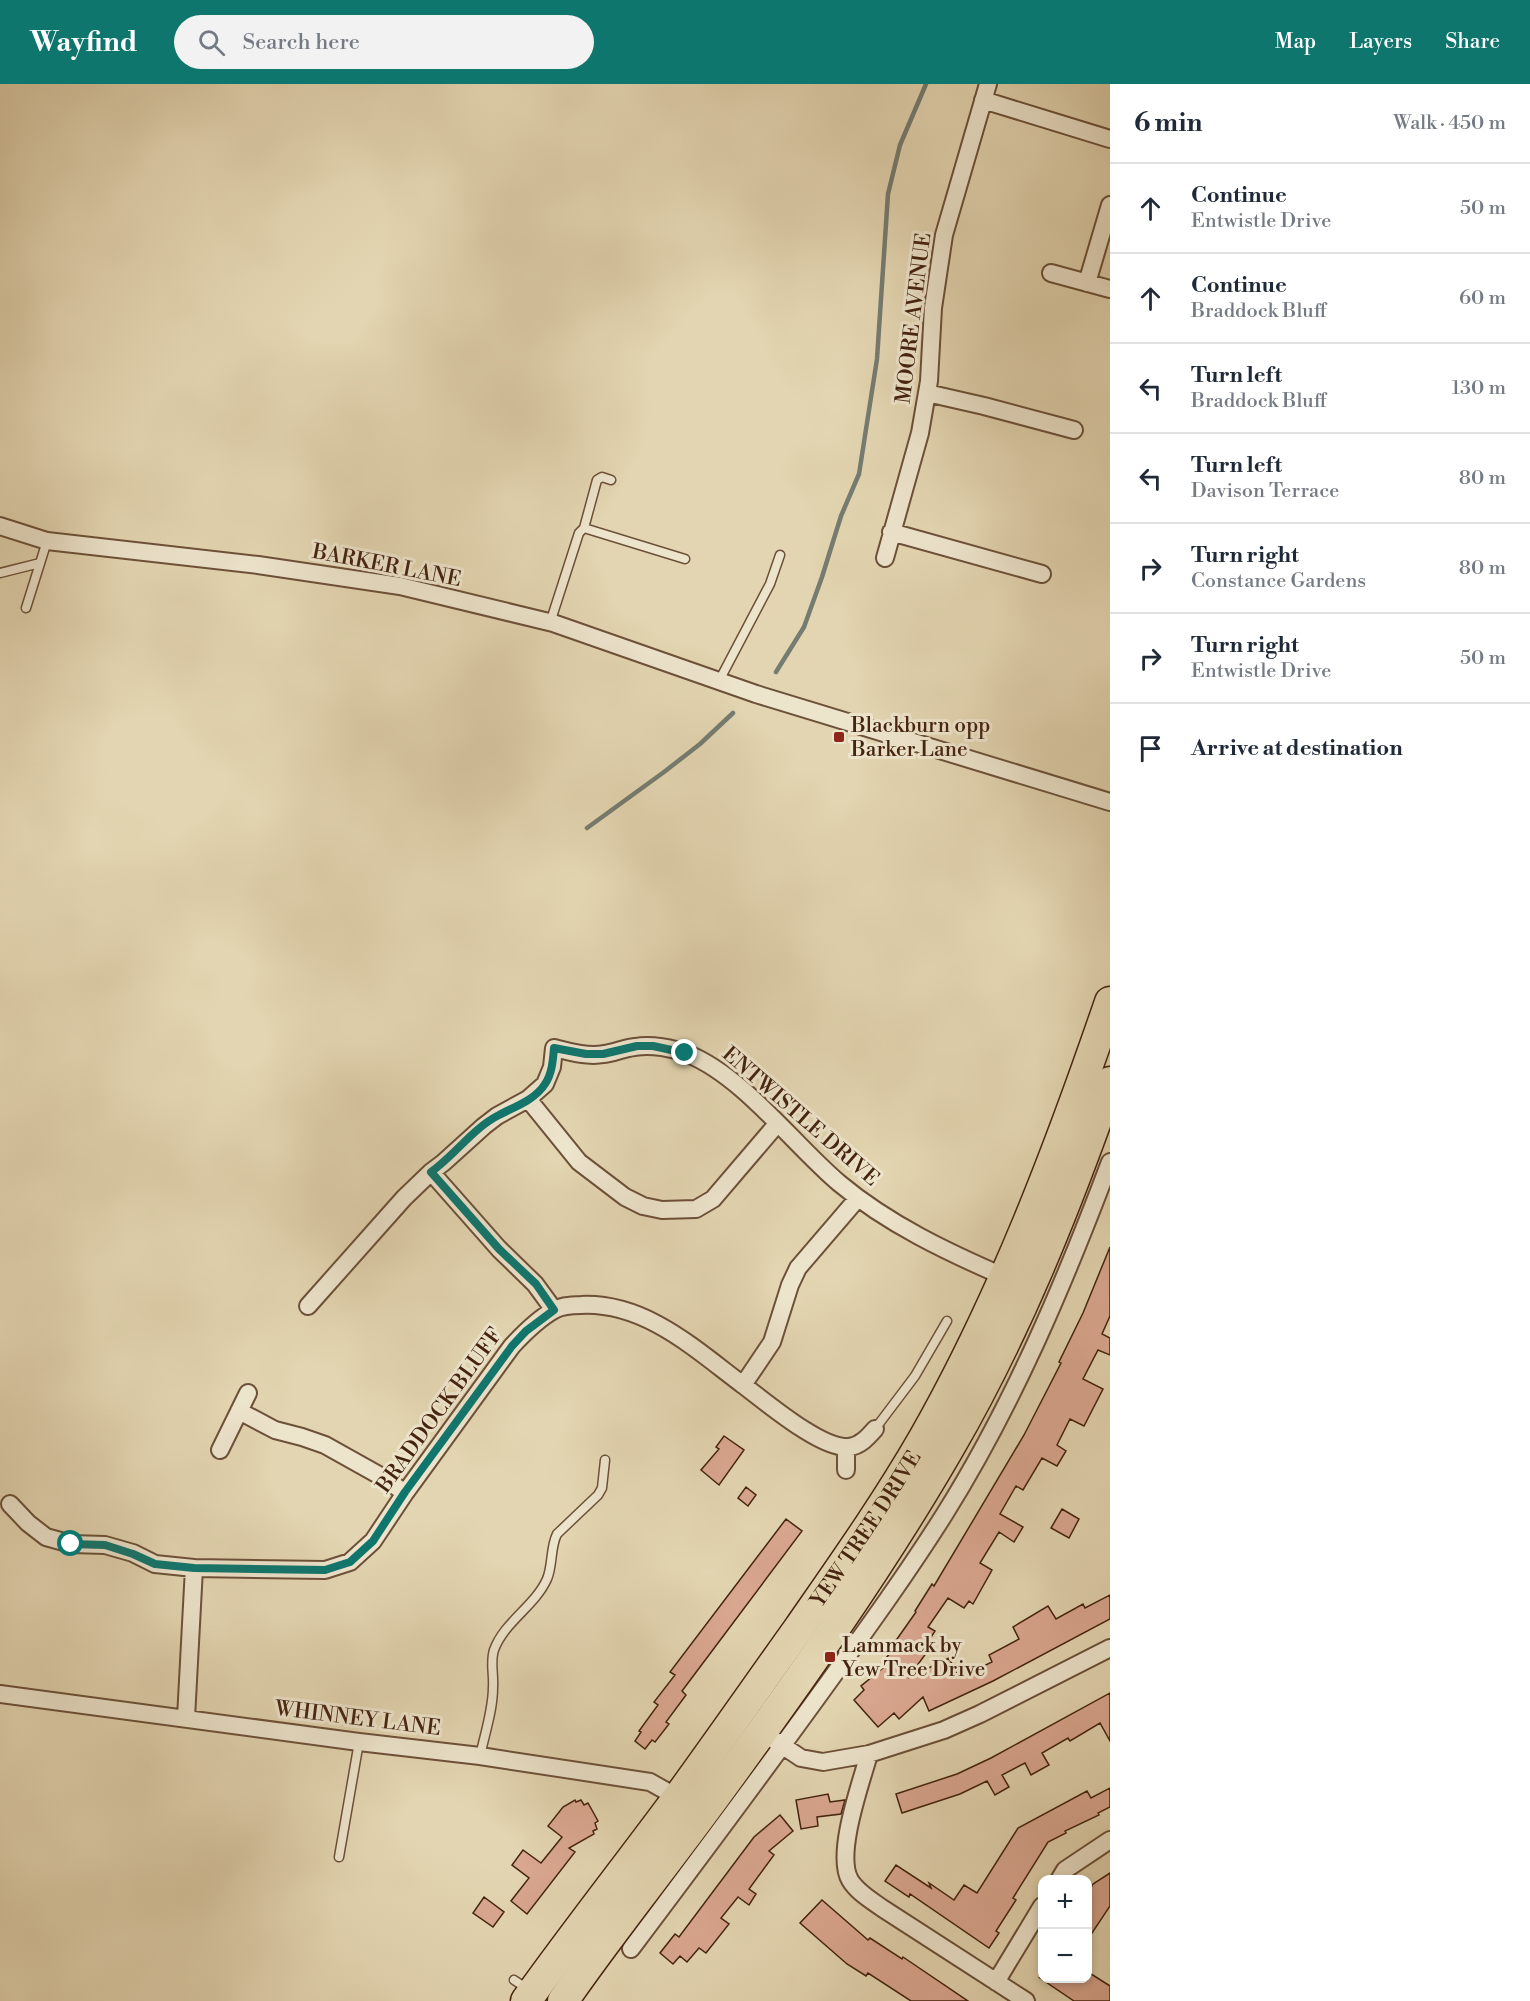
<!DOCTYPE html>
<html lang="en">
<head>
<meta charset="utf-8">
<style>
	body { margin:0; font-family:"Libre Bodoni",serif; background:#f2f2f3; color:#1f2937 }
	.controls { position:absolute; right:18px; bottom:18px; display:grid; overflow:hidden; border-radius:12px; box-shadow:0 3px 9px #0003 }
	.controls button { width:54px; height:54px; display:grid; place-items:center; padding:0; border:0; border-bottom:2px solid #e0e1e3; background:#fff; color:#1f2937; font:30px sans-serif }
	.stop { position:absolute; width:18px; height:18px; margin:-14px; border:4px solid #0f766e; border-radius:50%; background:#fff }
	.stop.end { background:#0f766e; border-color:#fff; box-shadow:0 2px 6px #0008 }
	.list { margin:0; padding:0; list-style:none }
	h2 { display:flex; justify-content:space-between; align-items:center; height:78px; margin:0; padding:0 24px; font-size:26px }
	h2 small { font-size:20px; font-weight:400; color:#747a83 }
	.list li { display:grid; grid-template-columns:39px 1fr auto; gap:18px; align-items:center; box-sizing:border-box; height:90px; padding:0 24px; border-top:2px solid #e0e1e3 }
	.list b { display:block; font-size:22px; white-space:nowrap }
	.list p { margin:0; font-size:20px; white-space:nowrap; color:#747a83 }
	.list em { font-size:20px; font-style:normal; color:#747a83 }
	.icon { flex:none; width:33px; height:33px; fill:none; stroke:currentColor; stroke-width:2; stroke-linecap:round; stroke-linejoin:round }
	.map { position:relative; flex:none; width:1110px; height:1917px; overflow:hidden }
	header { display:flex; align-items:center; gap:36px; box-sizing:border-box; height:84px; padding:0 30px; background:#0f766e; color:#fff }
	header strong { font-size:28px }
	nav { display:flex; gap:33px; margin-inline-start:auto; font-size:21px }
	.search { width:420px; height:54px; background:#f2f2f3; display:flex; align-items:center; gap:15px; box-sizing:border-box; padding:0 21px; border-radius:33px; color:#747a83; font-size:22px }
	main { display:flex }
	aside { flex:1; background:#fff }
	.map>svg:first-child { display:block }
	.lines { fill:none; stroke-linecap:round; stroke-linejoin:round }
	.stream { stroke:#757c71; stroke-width:4.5 }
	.building { fill:#daa790; stroke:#44230f; stroke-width:1.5 }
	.lane-casing { stroke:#6c5038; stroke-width:11 }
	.street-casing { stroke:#6c5038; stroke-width:20 }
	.highway-casing { stroke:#44230f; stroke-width:33 }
	.lane { stroke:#ede4cc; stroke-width:8 }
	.street { stroke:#ede4cc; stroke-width:16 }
	.highway { stroke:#e3d5b1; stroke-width:30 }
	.route { stroke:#0f766e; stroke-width:8 }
	.poi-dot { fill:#8f2418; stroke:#ede4cc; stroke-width:2 }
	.labels { text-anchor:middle; stroke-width:6; stroke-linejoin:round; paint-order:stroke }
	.street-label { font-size:21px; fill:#44230f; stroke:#ede4cc }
	.poi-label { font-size:21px; fill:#44230f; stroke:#ede4cc; text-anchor:start }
</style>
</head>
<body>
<header>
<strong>Wayfind</strong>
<div class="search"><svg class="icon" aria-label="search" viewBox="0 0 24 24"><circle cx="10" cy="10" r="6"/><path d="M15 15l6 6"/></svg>Search here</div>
<nav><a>Map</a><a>Layers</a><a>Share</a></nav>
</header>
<main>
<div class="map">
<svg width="1110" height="1917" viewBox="0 0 1110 1917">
	<rect width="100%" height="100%" fill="#e3d5b1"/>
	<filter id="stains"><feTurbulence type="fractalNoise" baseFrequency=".00333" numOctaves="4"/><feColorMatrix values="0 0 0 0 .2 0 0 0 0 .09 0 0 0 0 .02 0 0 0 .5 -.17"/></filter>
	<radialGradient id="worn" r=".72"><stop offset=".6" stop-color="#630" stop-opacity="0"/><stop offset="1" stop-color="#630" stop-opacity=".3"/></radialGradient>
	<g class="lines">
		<!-- stream -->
		<path class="stream" d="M776,588L804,543L822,493L841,432L859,390L877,275L888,110L900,61L926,0
			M587,744L664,688L700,660L733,629"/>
	</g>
	<!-- building -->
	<path class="building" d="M1110,1163V1232L1102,1250L1110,1254V1271L1098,1266L1083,1295L1103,1305L1084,1342L1070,1335L1057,1361L1066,1367L1057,1382L1042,1374L1023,1406L1016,1402L1000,1430L1023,1443L1014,1458L999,1448L980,1479L992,1486L973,1520L969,1517L964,1524L948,1514L928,1543L935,1547L926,1561L930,1564L908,1594L949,1574L959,1594L992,1578L989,1571L1019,1555L1013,1543L1048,1522L1056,1535L1083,1520L1085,1524L1110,1511V1535L993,1597L929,1627L923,1613L899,1635L894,1629L878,1643L854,1616L864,1606L861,1602L883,1584L880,1581L892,1567L890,1565L916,1528L915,1527L932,1500L934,1502L1024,1351L1061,1279L1059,1278L1083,1229Z
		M724,1352L744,1366L719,1401L701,1386L719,1365L716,1363Z
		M746,1403L756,1411L748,1422L738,1414Z
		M1062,1425L1079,1435L1069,1454L1051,1444Z
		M786,1435L802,1447L682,1607L686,1611L666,1638L669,1640L655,1658L652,1656L645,1665L635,1657L641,1648L639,1647L658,1621L654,1618L675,1591L670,1588Z
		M1110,1609V1657L1100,1639L1070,1657L1068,1654L1042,1669L1049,1681L1031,1691L1025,1679L1002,1691L1009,1703L995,1711L987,1697L960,1710L902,1729L896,1710L957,1690L991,1674Z
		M1110,1704V1723L1098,1729L1099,1731L1065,1747L1066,1749L1048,1758L1013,1814L1016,1816L996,1847L999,1849L989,1864L910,1810L909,1813L885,1797L896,1781L931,1804L929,1799L954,1816L964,1801L977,1809L1018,1744L1087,1707L1091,1714Z
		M828,1710L830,1718L845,1716L841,1730L817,1733L818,1742L801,1745L796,1716Z
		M575,1716L576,1718L581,1716L584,1721L588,1719L598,1737L595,1739L597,1745L593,1747L594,1750L569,1764L575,1768L527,1830L511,1817L529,1794L512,1781L523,1766L541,1779L562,1753L548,1742L563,1723Z
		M780,1731L793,1747L769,1767L774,1771L749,1805L756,1810L749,1821L738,1813L721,1834L729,1840L706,1869L699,1864L687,1878L680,1872L673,1880L660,1869L675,1850L679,1853L754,1753Z
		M1110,1789V1822L1088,1855V1809L1093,1800Z
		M484,1813L504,1828L493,1843L473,1829Z
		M822,1816L868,1856L870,1854L902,1875L903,1873L968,1917H911L868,1889L866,1892L847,1880L800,1839Z
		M1088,1888L1110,1902V1917H1074L1040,1894H1088Z"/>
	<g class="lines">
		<!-- lane casing -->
		<g class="lane-casing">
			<path id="lane" d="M584,444L597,396L602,393L611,396
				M0,489L40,479
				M26,524L47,457
				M550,539L579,449L584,444L685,475
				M719,597L770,500L780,471
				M875,1345L915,1292L947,1237
				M480,1672C485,1649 493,1626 493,1603C494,1591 490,1578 494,1566C504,1538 535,1522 547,1495C553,1481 550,1464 557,1450L598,1411L602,1404L605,1376
				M339,1773L359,1658
				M514,1896L529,1906"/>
		</g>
		<!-- street casing -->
		<g class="street-casing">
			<path id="street" d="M983,16L1110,55
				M1051,189L1110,205
				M1087,199L1110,121
				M927,309L984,322L1074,346
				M0,442L47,457L258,481L400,502L553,539L756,610L1110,718
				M891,448L1042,490
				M885,474L920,349L929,297L933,224L944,151L988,0
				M528,1015L579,1078L625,1113L643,1122L662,1126L696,1125L713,1115L777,1040
				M431,1088L499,1165L535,1200L554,1226
				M308,1222L404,1114L431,1088L443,1079L484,1042L497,1032L528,1015L545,1000L552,983L554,964C570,968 588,973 604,970C614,969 624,964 635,963C651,960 673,964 688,970C744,993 793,1060 839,1099C888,1140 947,1168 1005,1193
				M743,1301C766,1318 822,1366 849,1363C860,1362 868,1353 875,1345
				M239,1327L275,1346L302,1353L325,1361L384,1394L405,1409
				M846,1363V1386
				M220,1366L248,1309
				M10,1420L28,1439L46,1453L71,1460L105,1461L133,1469L155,1480L194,1484L186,1634
				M194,1484L325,1486L350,1478L373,1457L405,1409L512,1262C524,1249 538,1235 554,1226C561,1222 572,1221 581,1221C645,1218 695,1265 743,1301L772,1258L790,1201L798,1184L858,1114
				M0,1610L359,1658L480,1672L650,1698L684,1717
				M774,1656L801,1674L823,1678L869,1670L944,1646L980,1630L1110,1564
				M869,1670C861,1699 835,1770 850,1796C857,1808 871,1816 882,1824L1026,1917
				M1059,1796L1065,1786L1110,1756
				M631,1865C698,1776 765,1686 830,1596C869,1542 908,1488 944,1431C1013,1321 1064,1200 1110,1078
				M996,1898L1042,1822"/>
		</g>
		<!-- highway casing -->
		<g class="highway-casing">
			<g id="highway">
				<path id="s1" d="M526,1917C576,1847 629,1780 680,1711C720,1656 759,1600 799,1544C842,1482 886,1420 924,1354C1002,1217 1059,1067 1110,918"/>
				<path d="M563,1917C610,1849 662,1785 711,1718C795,1603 878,1487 949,1364C1016,1249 1066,1123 1110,998"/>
			</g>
		</g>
		<!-- lane -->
		<use href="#lane" class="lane"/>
		<!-- street -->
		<use href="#street" class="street"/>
		<!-- highway -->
		<use href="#highway" class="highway"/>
	</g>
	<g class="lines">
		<!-- route -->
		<path class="route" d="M71,1460L105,1461L133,1470L155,1480L194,1484L325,1486L350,1478L373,1457L405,1408L512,1262L526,1247L554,1226L536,1200L499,1165L431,1088C455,1071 473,1044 499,1031C514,1023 535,1016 545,1000C552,990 553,976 554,964L586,970H603L637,962H653L685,969"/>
	</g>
	<!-- markers -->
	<g class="poi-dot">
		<rect x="833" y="647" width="12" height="12" rx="3"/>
		<rect x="824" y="1567" width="12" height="12" rx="3"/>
	</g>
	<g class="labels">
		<!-- street labels -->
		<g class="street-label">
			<text transform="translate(913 234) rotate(-83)" y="7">MOORE AVENUE</text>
			<text transform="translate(387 481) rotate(11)" y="7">BARKER LANE</text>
			<text transform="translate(801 1032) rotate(41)" y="7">ENTWISTLE DRIVE</text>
			<text transform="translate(439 1326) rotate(-54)" y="7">BRADDOCK BLUFF</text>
			<text dy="7" stroke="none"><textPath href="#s1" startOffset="582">YEW TREE DRIVE</textPath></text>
			<text transform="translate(358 1634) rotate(7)" y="7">WHINNEY LANE</text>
		</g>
		<!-- poi labels -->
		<g class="poi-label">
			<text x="851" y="648">Blackburn opp<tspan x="851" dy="24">Barker Lane</tspan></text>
			<text x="842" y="1568">Lammack by<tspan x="842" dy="24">Yew Tree Drive</tspan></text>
		</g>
	</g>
	<rect width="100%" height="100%" filter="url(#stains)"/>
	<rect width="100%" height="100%" fill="url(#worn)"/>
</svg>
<div class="controls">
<button>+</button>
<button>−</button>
</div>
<div class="stop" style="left:71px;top:1460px"></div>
<div class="stop end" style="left:685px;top:969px"></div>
</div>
<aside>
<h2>6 min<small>Walk · 450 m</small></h2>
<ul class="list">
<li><svg class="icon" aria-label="ahead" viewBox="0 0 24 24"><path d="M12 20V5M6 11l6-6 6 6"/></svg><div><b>Continue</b><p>Entwistle Drive</p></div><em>50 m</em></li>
<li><svg class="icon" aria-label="ahead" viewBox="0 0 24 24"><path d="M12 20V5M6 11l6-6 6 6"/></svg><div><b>Continue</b><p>Braddock Bluff</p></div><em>60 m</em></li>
<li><svg class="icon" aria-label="left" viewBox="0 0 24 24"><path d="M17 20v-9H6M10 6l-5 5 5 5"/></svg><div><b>Turn left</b><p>Braddock Bluff</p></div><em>130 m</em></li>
<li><svg class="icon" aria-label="left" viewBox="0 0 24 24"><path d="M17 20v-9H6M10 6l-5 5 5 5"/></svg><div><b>Turn left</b><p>Davison Terrace</p></div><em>80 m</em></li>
<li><svg class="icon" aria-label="right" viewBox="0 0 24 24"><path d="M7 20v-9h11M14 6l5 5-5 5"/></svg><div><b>Turn right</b><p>Constance Gardens</p></div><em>80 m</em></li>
<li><svg class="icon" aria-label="right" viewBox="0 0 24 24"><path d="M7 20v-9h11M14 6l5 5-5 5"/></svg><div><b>Turn right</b><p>Entwistle Drive</p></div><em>50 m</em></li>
<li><svg class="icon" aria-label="arrive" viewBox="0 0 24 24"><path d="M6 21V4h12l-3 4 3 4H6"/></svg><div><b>Arrive at destination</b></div></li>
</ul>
</aside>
</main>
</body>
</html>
